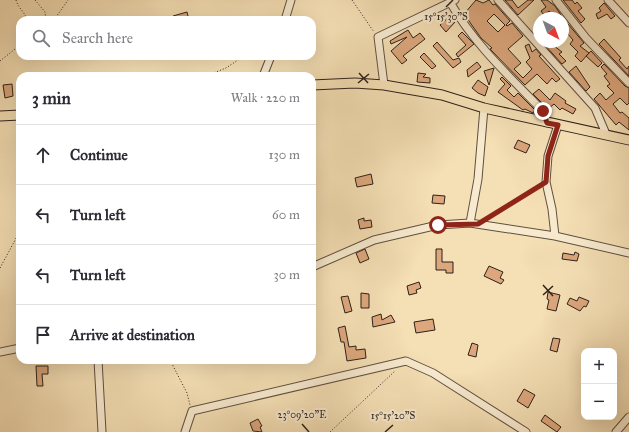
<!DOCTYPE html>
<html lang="en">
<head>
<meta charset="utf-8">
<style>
	body { margin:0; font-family:"IM FELL Great Primer",serif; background:#f7f7f7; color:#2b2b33 }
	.controls { position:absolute; right:12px; bottom:12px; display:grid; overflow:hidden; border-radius:8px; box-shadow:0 4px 16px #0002 }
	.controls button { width:36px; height:36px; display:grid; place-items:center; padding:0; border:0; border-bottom:1px solid #e1e1e2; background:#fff; color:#2b2b33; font:20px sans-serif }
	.compass { position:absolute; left:533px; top:12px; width:36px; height:36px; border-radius:50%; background:#fff; box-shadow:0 4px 16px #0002; rotate:139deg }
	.stop { position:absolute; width:12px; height:12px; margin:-9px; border:3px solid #8f2418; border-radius:50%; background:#fff }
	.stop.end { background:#8f2418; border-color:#fff; box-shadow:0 1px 4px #0008 }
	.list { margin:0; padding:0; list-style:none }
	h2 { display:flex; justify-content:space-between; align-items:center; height:52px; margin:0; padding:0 16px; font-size:17px }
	h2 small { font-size:13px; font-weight:400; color:#7c7c81 }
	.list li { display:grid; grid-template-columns:26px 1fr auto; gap:12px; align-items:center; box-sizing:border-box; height:60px; padding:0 16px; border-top:1px solid #e1e1e2 }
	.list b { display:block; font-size:15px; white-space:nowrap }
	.list em { font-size:13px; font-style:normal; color:#7c7c81 }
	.icon { flex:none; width:22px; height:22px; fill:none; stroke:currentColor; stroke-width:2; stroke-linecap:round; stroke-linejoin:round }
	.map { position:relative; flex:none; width:629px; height:432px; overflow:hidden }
	.search { position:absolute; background:#fff; box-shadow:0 4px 16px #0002; left:16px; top:16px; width:300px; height:44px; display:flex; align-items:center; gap:10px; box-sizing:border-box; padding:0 14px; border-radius:12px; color:#7c7c81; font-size:15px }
	.panel { position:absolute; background:#fff; box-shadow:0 4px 16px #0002; left:16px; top:72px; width:300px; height:292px; border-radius:12px }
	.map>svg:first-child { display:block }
	.building { fill:#dda77d; stroke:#2d2119; fill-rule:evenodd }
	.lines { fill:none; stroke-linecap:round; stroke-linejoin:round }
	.minor-casing { stroke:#5f5040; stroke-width:9 }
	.major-casing { stroke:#2d2119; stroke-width:11 }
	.path { stroke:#2d2119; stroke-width:1; stroke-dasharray:1 2; stroke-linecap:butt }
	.minor { stroke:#f8eacf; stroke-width:7 }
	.major { stroke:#f5dfb5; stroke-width:9 }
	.route { stroke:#8f2418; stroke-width:5 }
	.ticks { fill:none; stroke:#2d2119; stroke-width:1.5 }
	.ticks-label { font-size:10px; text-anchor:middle; fill:#2d2119; stroke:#f8eacf; stroke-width:4; stroke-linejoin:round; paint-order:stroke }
</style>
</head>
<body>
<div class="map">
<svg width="629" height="432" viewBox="0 0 629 432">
	<rect width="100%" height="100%" fill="#f5dfb5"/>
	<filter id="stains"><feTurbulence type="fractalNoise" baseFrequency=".005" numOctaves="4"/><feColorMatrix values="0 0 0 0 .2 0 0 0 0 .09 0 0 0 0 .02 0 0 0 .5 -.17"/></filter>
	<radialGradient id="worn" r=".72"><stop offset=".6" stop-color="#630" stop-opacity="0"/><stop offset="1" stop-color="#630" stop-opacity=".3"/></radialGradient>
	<!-- building -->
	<path class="building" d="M476,0L483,3L489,0L493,5L495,4L510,21L506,25L507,26L512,23L523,36L508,49L521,63L514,69L523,78L532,69L526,62L530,58L525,46L529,44L532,52L536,49L541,55L539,56L560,79L556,82L552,78L547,84L537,74L525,85L490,49L492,48L481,38L464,14ZM494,14L505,25L498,32L487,21Z
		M505,0H512L518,8L528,0H534L518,15Z
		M541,0H547L555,6L563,18H556L549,11L544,15L541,11L546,7Z
		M563,0H572L575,4L577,2L582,8L578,11L585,19L581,23Z
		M604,3L615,16L611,19L607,14L598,19L596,14L601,11L599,8Z
		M187,12L189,20H174L173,16Z
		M450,16L455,22L446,32L440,25Z
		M563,18L584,43L580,46L589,53L581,62L575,56L578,52L570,44L573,40L563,28Z
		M408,30L413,38L420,33L425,39L403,56L407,60L402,64L391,51L407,37L391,44L390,41Z
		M462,32L474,44L458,57L456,54L466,45L458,36Z
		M604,39L621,58L619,60L627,69L629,66V76L599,44Z
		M437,42L453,60L459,58L461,62L453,68L433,46Z
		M549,42L562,52L559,54L566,61L562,64L543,43Z
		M591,51L602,63L598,67L586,56Z
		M424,53L436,66L432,69L420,57Z
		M477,62L481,67L468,77L467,70Z
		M604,64L625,86L629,88V103L627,105L620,98L613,104L620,113L622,112L629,118V130L619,122L616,125L594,99L600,93L606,100L614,93L607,86L610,84L604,76L607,74L601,67Z
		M576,66L590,87L586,91L569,72Z
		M494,68L489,85L484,71Z
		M418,73L426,74L423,77L430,78V83L417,82Z
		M502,77L511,86L507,90L514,97L518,93L535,110L533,113L525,109L523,110L498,92L505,84L500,79Z
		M478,80L488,87L485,96L478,93L472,88Z
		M12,84L13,96L5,98L3,85Z
		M539,89L550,100L555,93L566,101L565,103L576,109L573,114L562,108L560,110L554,104L548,109L533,94Z
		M518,140L530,145L526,153L514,148Z
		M371,174L373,184L357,187L355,178Z
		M433,195L445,196L444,204L432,203Z
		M364,218V221L371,220L372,227L360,229L358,220Z
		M365,249L369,259L360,263L356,253Z
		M436,249H442V262H453V273H446V270H436Z
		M575,252L579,254L577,261L562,259L563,253L574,255Z
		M489,266L503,272L500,278L504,280L501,284L484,276Z
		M419,282L421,288L416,290L417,293L409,295L407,286Z
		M548,292L560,295L556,311L547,309L549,300L547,299Z
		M361,293L369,294V308H361Z
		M348,296L352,311L345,313L341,297Z
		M579,297L589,301L586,307L584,306L580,311L567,304L570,298L577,301Z
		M381,314L382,320L391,315L395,322L373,327L372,317Z
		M433,319L435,330L416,333L414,322Z
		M345,326L349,347L356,346V350L365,349L366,358L347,361L344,342H341L338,328Z
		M553,338L560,339L557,352L550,350Z
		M472,343L478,345L476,357L468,355Z
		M36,366H48V374H42L43,386H37Z
		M524,389L535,395L528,408L517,401Z
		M545,415L561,427L557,432L541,421Z
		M258,419L262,426L260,427L262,432L253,431L250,423Z"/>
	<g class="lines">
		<!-- minor casing -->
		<g class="minor-casing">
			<path id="minor" d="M498,0L595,108L606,134
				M556,0L586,38L629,83
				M608,0L629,23
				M450,2C474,44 510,77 543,111L547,123
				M285,20L291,0
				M263,76L271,56
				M384,85L378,37L455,0
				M470,223L478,179L484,108
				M555,236L552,209L546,182L548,156L558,125
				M312,267L374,240L438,225L470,223L555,236L629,253
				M0,352L20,348
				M98,360L102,432
				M185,432L192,411L406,361L433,373L526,432
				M616,432L629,417"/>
		</g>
		<!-- major casing -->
		<g class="major-casing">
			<path id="major" d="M312,85L355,83L384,85L442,95L484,108L629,140
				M0,116L20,115"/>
		</g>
		<!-- path -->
		<path class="path" d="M16,0C18,8 25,12 27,20
			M35,0L45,12L46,20
			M352,0L374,32
			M54,20L68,0
			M0,61L20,45
			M206,76L226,68L244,56
			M487,218L540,185
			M0,268L20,231
			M170,360L187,393L190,405
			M330,432L395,371"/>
		<!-- minor -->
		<use href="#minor" class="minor"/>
		<!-- major -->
		<use href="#major" class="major"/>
	</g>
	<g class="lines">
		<!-- route -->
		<path class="route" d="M438,225L478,224L546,182L548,156L558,125L547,123L543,111"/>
	</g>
	<!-- ticks -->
	<path class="ticks" d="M446,7L453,0M359,73L368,83M358,83L369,74M543,285L553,296M543,295L553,286M302,424L309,432M385,432L393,425"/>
	<g class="ticks-label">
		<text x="446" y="20">15°15'30"S</text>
		<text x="302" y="418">23°09'20"E</text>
		<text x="393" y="419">15°15'20"S</text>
	</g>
	<rect width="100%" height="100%" filter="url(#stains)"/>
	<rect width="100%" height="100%" fill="url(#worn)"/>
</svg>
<div class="controls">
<button>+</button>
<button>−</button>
</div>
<svg class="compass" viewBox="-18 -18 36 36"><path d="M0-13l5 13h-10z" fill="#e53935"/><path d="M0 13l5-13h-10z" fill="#7c7c81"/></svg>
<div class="stop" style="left:438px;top:225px"></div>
<div class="stop end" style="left:543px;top:111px"></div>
<div class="search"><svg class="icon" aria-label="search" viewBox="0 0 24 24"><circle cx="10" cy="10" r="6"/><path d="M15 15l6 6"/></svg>Search here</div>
<section class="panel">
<h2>3 min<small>Walk · 220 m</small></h2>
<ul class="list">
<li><svg class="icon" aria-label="ahead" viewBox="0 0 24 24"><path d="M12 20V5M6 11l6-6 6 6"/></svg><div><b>Continue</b></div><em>130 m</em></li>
<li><svg class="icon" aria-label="left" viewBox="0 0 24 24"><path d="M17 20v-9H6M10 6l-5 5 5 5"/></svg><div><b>Turn left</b></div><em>60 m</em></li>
<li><svg class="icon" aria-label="left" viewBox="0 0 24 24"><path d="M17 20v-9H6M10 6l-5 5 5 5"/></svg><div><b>Turn left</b></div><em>30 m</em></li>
<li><svg class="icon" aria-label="arrive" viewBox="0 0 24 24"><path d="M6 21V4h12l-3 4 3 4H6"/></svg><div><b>Arrive at destination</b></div></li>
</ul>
</section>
</div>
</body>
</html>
